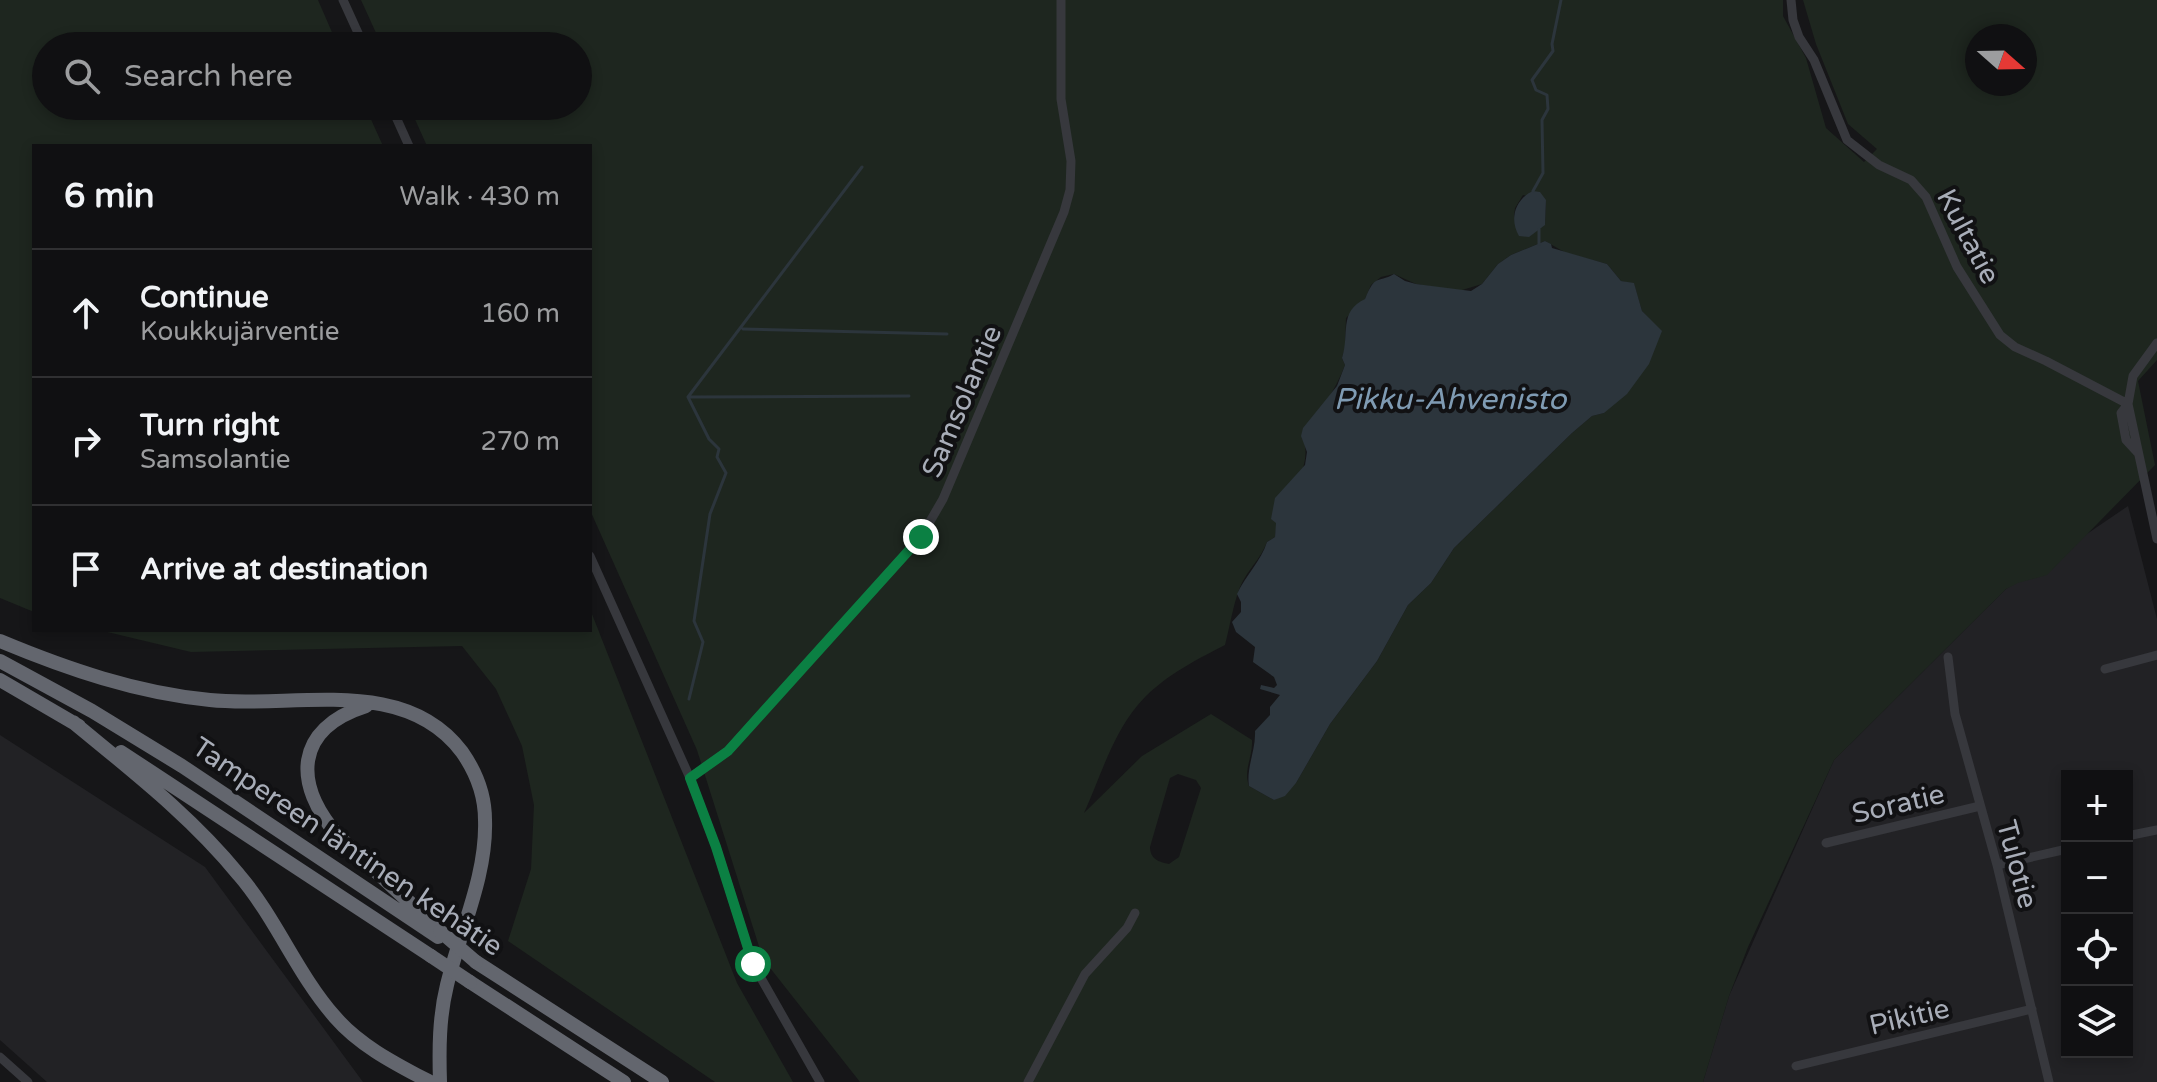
<!DOCTYPE html>
<html lang="en">
<head>
<meta charset="utf-8">
<style>
	body { margin:0; font-family:"Varela Round",sans-serif; background:#19191b; color:#f1f3f6 }
	.controls { position:absolute; right:24px; bottom:24px; display:grid; overflow:hidden; border-radius:0px; box-shadow:0 4px 12px #0003 }
	.controls button { width:72px; height:72px; display:grid; place-items:center; padding:0; border:0; border-bottom:2px solid #303032; background:#101012; color:#f1f3f6; font:40px sans-serif }
	.compass { position:absolute; left:1965px; top:24px; width:72px; height:72px; border-radius:50%; background:#101012; box-shadow:0 4px 12px #0003; rotate:110deg }
	.stop { position:absolute; width:24px; height:24px; margin:-18px; border:6px solid #0b8043; border-radius:50%; background:#fff }
	.stop.end { background:#0b8043; border-color:#fff; box-shadow:0 2px 8px #0008 }
	.list { margin:0; padding:0; list-style:none }
	h2 { display:flex; justify-content:space-between; align-items:center; height:104px; margin:0; padding:0 32px; font-size:34px }
	h2 small { font-size:26px; font-weight:400; color:#9c9d9f }
	.list li { display:grid; grid-template-columns:52px 1fr auto; gap:24px; align-items:center; box-sizing:border-box; height:128px; padding:0 32px; border-top:2px solid #303032 }
	.list b { display:block; font-size:30px; white-space:nowrap }
	.list p { margin:0; font-size:26px; white-space:nowrap; color:#9c9d9f }
	.list em { font-size:26px; font-style:normal; color:#9c9d9f }
	.icon { flex:none; width:44px; height:44px; fill:none; stroke:currentColor; stroke-width:2; stroke-linecap:round; stroke-linejoin:round }
	.map { position:relative; flex:none; width:2157px; height:1082px; overflow:hidden }
	.search { position:absolute; background:#101012; box-shadow:0 4px 12px #0003; left:32px; top:32px; width:560px; height:88px; display:flex; align-items:center; gap:20px; box-sizing:border-box; padding:0 28px; border-radius:44px; color:#9c9d9f; font-size:30px }
	.panel { position:absolute; background:#101012; box-shadow:0 4px 12px #0003; left:32px; top:144px; width:560px; height:488px; border-radius:0px }
	.map>svg:first-child { display:block }
	.built { fill:#222225; fill-rule:evenodd }
	.green { fill:#1e261f; fill-rule:evenodd }
	.water { fill:#2c353c }
	.lines { fill:none; stroke-linecap:round; stroke-linejoin:round }
	.stream { stroke:#2c353c; stroke-width:3 }
	.minor { stroke:#37383d; stroke-width:9 }
	.highway { stroke:#63666e; stroke-width:14 }
	.highway-bridge { stroke:#63666e; stroke-width:14 }
	.route { stroke:#0b8043; stroke-width:10 }
	.labels { text-anchor:middle; stroke-width:8; stroke-linejoin:round; paint-order:stroke }
	.street-label { font-size:28px; fill:#a8adb8; stroke:#111113 }
	.water-label { font-size:30px; font-style:italic; fill:#7f9bb3; stroke:#111113 }
</style>
</head>
<body>
<div class="map">
<svg width="2157" height="1082" viewBox="0 0 2157 1082">
	<rect width="100%" height="100%" fill="#161618"/>
	<!-- built -->
	<path class="built" d="M2128,506L2157,619V1082H1703L1729,996L1834,760L2006,589ZM2067,776H2127V1052H2067Z
		M0,735L205,867L363,1082H47L0,1040Z"/>
	<!-- green -->
	<path class="green" d="M0,0H318L338,46H46V106H365L383,146H34V612L0,598Z
		M361,0H1783V16L1806,58L1826,128L1864,162L1877,149L1848,124L1816,44L1803,0H2157V360L2138,381L2155,465L2047,575L2018,583L2006,589L1834,760L1748,947L1729,996L1703,1082H860L763,959L697,750L590,510V146H427L409,106H578V46H382ZM1977,36H2025V84H1977ZM1523,195L1546,200L1545,224L1529,236L1514,216L1515,208ZM1545,241L1566,253L1607,264L1621,281L1634,284L1642,311L1656,327L1604,413L1592,416L1572,433L1454,548L1431,583L1408,605L1377,661L1330,724L1296,783L1274,800L1249,786C1243,770 1253,757 1252,740L1211,714L1142,756L1084,813C1100,778 1112,736 1137,706C1160,678 1194,661 1225,645C1230,626 1233,605 1240,587C1247,570 1261,559 1267,542L1275,537C1278,504 1313,475 1304,441C1317,415 1335,392 1345,365L1342,358L1345,347L1346,318L1365,299L1371,285L1381,277L1394,274L1416,284L1459,291L1482,284L1498,264L1511,255ZM1178,774L1196,780L1201,788L1179,857L1169,864C1159,862 1150,859 1150,847L1170,778Z
		M590,609L737,983L793,1082H715L508,941L531,869L534,805L522,746L496,689L462,646L191,652L99,630H590Z"/>
	<!-- water -->
	<path class="water" d="M1533,191L1540,192L1546,200L1545,225L1529,237L1519,236C1509,219 1515,199 1533,191Z
		M1545,241L1551,244L1552,248L1607,264L1621,281L1634,283L1642,311L1662,331L1649,364L1627,394L1604,413L1592,416L1572,433L1454,548L1431,583L1408,605L1377,661L1330,724L1296,783L1285,796L1274,800L1249,786C1246,768 1256,750 1255,731L1270,715V707L1280,695L1260,689L1261,685L1274,688L1277,685L1274,677L1253,662L1255,647L1236,632L1232,622L1241,612V602L1237,594C1246,575 1261,561 1267,542L1275,537L1276,523L1271,519L1275,498L1305,465L1307,452L1301,436L1303,428L1337,386L1345,365L1342,358C1350,334 1338,312 1365,299C1376,273 1376,284 1394,274L1405,281L1416,284L1471,291L1482,284L1498,264L1511,255Z"/>
	<g class="lines">
		<!-- stream -->
		<path class="stream" d="M1533,191L1543,173L1542,120L1548,109L1547,95L1536,90L1532,80L1553,51L1552,44L1561,0
			M1539,244V229
			M743,329L947,334
			M688,397L709,439L719,449L717,457L726,473L710,514L694,621L703,642L689,699
			M688,397L862,167
			M688,397L909,396"/>
		<!-- minor -->
		<path class="minor" d="M343,0L364,46
			M1791,0L1793,20L1799,37L1814,60L1847,140L1879,165L1911,180L1926,197L1957,267L2000,335L2015,347L2046,361L2128,404L2121,413L2126,440L2138,453
			M391,106L409,146
			M2157,343L2133,376L2128,404L2157,539
			M590,556L690,778L716,847L753,964L820,1082
			M1948,657L1955,714L1997,865L2049,1082
			M2105,669L2157,655
			M690,778L728,751L754,722L921,537L943,499L1064,212L1070,190L1071,161L1061,99V0
			M2127,836L2157,830
			M1826,843L1980,806
			M1997,865L2067,849
			M0,1057L28,1082
			M1796,1066L2032,1009
			M1028,1082L1085,974L1127,928L1135,913"/>
		<!-- highway -->
		<path class="highway" d="M0,641C67,669 137,693 210,700C292,709 404,674 462,752C476,772 485,795 485,820C487,876 460,931 447,985C439,1017 439,1050 440,1082
			M0,661L92,711L182,766L438,937
			M0,680L79,726
			M366,706C294,729 293,784 338,836L436,927
			M73,722C131,770 191,816 239,875C276,918 297,974 335,1017C360,1046 396,1064 430,1082
			M121,752L431,956
			M476,962L662,1082
			M470,982L624,1082"/>
		<!-- highway-bridge -->
		<path class="highway-bridge" d="M440,931L476,962
			M431,956L470,982"/>
	</g>
	<g class="lines">
		<!-- route -->
		<path class="route" d="M753,964L716,847L690,778L728,751L921,537"/>
	</g>
	<g class="labels">
		<!-- street labels -->
		<g class="street-label">
			<text transform="translate(1969 236) rotate(62)" y="10">Kultatie</text>
			<text transform="translate(961 401) rotate(-67)" y="10">Samsolantie</text>
			<text transform="translate(1898 803) rotate(-13)" y="10">Soratie</text>
			<text transform="translate(348 846) rotate(34)" y="10">Tampereen läntinen kehätie</text>
			<text transform="translate(2018 864) rotate(75)" y="10">Tulotie</text>
			<text transform="translate(1909 1016) rotate(-13)" y="10">Pikitie</text>
		</g>
		<!-- water labels -->
		<g class="water-label">
			<text x="1450" y="409">Pikku-Ahvenisto</text>
		</g>
	</g>
</svg>
<div class="controls">
<button>+</button>
<button>−</button>
<button><svg class="icon" aria-label="locate" viewBox="0 0 24 24"><circle cx="12" cy="12" r="6"/><path d="M12 2v4M12 18v4M2 12h4M18 12h4"/></svg></button>
<button><svg class="icon" aria-label="layers" viewBox="0 0 24 24"><path d="M12 4l9 5-9 5-9-5zM3 14l9 5 9-5"/></svg></button>
</div>
<svg class="compass" viewBox="-18 -18 36 36"><path d="M0-13l5 13h-10z" fill="#e53935"/><path d="M0 13l5-13h-10z" fill="#9c9d9f"/></svg>
<div class="stop" style="left:753px;top:964px"></div>
<div class="stop end" style="left:921px;top:537px"></div>
<div class="search"><svg class="icon" aria-label="search" viewBox="0 0 24 24"><circle cx="10" cy="10" r="6"/><path d="M15 15l6 6"/></svg>Search here</div>
<section class="panel">
<h2>6 min<small>Walk · 430 m</small></h2>
<ul class="list">
<li><svg class="icon" aria-label="ahead" viewBox="0 0 24 24"><path d="M12 20V5M6 11l6-6 6 6"/></svg><div><b>Continue</b><p>Koukkujärventie</p></div><em>160 m</em></li>
<li><svg class="icon" aria-label="right" viewBox="0 0 24 24"><path d="M7 20v-9h11M14 6l5 5-5 5"/></svg><div><b>Turn right</b><p>Samsolantie</p></div><em>270 m</em></li>
<li><svg class="icon" aria-label="arrive" viewBox="0 0 24 24"><path d="M6 21V4h12l-3 4 3 4H6"/></svg><div><b>Arrive at destination</b></div></li>
</ul>
</section>
</div>
</body>
</html>
